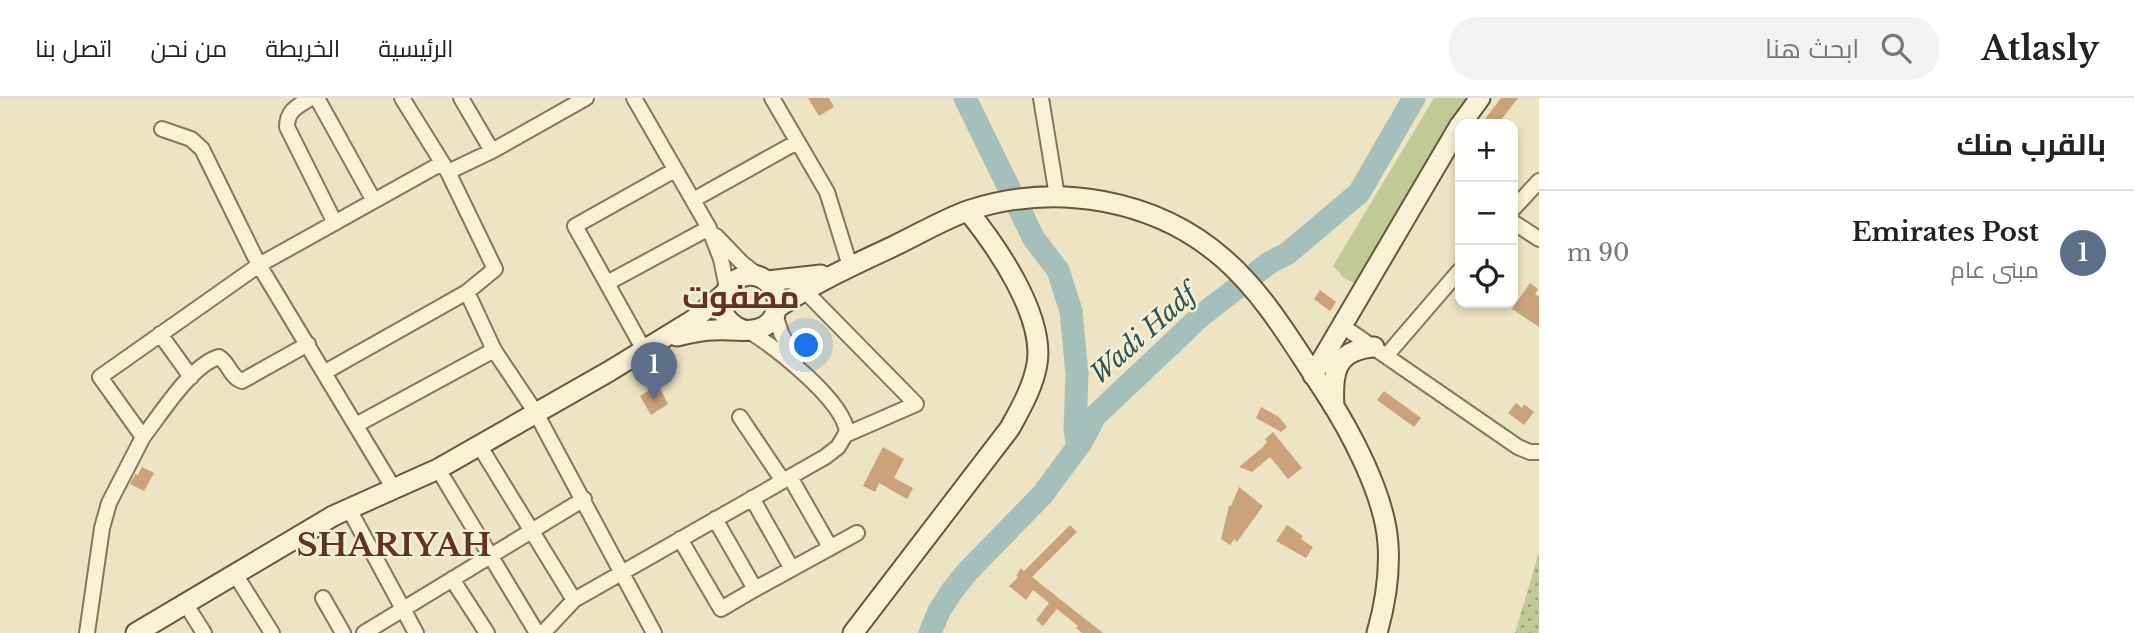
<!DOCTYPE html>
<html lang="ar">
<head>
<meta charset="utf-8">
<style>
	body { margin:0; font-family:"Libre Baskerville",Cairo,serif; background:#f2f2f2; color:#222; direction:rtl }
	.controls { position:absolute; right:21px; top:21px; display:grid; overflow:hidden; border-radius:14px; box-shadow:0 4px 10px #0003 }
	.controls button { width:63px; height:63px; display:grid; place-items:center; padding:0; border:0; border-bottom:2px solid #e0e0e0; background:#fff; color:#222; font:35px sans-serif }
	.you { position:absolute; left:807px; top:248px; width:24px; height:24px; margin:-18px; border:5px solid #fff; border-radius:50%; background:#1a73e8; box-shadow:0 0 0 10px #1a73e833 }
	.badge { display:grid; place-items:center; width:46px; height:46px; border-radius:50%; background:#1a73e8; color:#fff; font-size:23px; font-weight:700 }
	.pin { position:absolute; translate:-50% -58px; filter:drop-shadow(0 2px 4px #0008) }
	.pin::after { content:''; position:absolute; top:37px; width:24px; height:21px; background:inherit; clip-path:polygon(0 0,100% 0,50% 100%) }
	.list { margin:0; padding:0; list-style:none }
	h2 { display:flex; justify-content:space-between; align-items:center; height:91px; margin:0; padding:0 28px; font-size:30px }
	h2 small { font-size:23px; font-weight:400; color:#767676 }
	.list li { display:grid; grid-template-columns:46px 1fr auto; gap:21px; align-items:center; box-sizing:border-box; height:126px; padding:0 28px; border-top:2px solid #e0e0e0 }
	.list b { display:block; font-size:26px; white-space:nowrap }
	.list p { margin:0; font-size:23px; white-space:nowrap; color:#767676 }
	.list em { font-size:23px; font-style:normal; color:#767676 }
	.icon { flex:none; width:38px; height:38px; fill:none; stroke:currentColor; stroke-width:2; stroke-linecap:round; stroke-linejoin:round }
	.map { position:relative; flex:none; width:1539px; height:535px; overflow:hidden; direction:ltr }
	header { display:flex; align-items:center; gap:42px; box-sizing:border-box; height:98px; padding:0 35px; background:#fff; border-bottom:2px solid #e0e0e0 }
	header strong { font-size:33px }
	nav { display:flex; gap:38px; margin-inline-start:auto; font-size:24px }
	.search { width:490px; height:63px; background:#f2f2f2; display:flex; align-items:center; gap:18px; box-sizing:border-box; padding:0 24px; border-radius:28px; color:#767676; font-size:26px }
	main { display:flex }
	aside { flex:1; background:#fff }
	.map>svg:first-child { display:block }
	.green { fill:#bfca97 }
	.garden { fill:url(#garden-dots) }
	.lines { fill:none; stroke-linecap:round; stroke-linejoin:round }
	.river { stroke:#a5c0bb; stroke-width:23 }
	.building { fill:#caa37a }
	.street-casing { stroke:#86765a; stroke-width:18 }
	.secondary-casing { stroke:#68573e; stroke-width:23 }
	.street { stroke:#f8f1d6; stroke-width:14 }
	.secondary { stroke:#f8f1d6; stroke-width:19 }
	.labels { text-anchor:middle; stroke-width:5; stroke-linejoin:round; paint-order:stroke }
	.water-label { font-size:26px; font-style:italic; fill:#2e5456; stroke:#f4eed2 }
	.district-label { font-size:32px; font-weight:bold; fill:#62341f; stroke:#f4eed2 }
</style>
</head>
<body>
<header>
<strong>Atlasly</strong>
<div class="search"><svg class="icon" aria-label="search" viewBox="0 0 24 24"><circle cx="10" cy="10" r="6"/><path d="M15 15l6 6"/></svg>ابحث هنا</div>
<nav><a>الرئيسية</a><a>الخريطة</a><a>من نحن</a><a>اتصل بنا</a></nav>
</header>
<main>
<aside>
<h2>بالقرب منك<small></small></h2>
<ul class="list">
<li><span class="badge" style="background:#5c6f8a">1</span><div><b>Emirates Post</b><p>مبنى عام</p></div><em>90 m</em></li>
</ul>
</aside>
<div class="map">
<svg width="1539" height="535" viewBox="0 0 1539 535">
	<defs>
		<pattern id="garden-dots" width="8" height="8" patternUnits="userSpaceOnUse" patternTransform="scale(1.75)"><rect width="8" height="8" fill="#bfca97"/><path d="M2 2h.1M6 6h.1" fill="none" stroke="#9ca47b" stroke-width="1.8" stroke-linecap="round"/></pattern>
	</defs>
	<rect width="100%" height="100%" fill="#ede4c3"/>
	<!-- green -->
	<path class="green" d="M1434,0H1468L1440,39L1358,182L1354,185L1344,180L1333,168Z"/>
	<!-- garden -->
	<path class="garden" d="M1539,454V535H1515Z"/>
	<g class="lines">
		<!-- river -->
		<path class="river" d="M965,0L1034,141L1058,172L1071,213L1077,276L1075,332L1078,349
			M930,535L939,513L952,493L967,474L1043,396L1082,343L1095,318L1202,217L1269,165L1288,155L1359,95L1414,0"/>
	</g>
	<!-- building -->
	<path class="building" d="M808,0H829L834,9L819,18Z
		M1501,0H1518L1498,26H1481Z
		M1530,185L1538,191L1535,196L1539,199V229L1512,211Z
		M1320,192L1336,204L1330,213L1314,201Z
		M658,287L668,306L651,317L640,298Z
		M1384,293L1421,320L1414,329L1377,302Z
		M1516,305L1522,310L1524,306L1534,314L1524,327L1508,315Z
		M1261,309L1279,319L1287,329L1281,334L1256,320Z
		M1273,334L1302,370L1288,381L1270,359L1252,374L1239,369L1263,349L1267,344L1265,341Z
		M883,349L904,361L894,380L913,390L907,401L879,385L875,394L863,388Z
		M142,369L154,375L144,393L130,386L135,376L138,377Z
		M1239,389L1263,408L1237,444L1234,441L1230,447L1221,441L1229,408H1231Z
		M1070,427L1077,434L1032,479L1103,535H1082L1076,530L1078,528L1057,511L1043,528L1036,522L1049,505L1033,492L1026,502L1009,488L1018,479L1016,478L1021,470L1024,473Z
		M1287,427L1303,438L1301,441L1313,449L1306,460L1276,443Z"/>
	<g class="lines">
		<!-- street casing -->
		<g class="street-casing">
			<path id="street" d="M311,0C298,8 287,12 287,29L335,125
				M317,0L374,103
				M461,0L492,53L586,0
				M634,0L709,130L721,161L727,190
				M772,0L827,94L850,168
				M1041,0L1057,98
				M162,31L191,41L202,51L259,167L394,391
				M448,74L492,53
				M693,102L797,44
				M1513,111L1539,83
				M1513,124L1539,141
				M716,138L742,165L760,179
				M607,185L709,130
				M804,192L916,306L845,337
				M467,194L494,252L536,315L654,535
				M775,216L781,235L796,264
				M1341,227L1518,349L1530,354H1539
				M160,236L191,279
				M644,252L575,128L675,72
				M1386,258L1460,172
				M325,274L467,194L495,171L448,74L402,0
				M740,319L783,383
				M356,327L494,252
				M143,339C161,316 191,267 219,259C229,265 230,279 242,283L308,246
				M479,347L574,502
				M438,371L537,535
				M790,379L830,449
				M752,400L792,471
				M349,411L416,535
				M715,421L755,491L857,435
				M680,441L721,511L755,491
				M235,476L272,535
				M452,481L487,535
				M323,500L343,535
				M185,505L204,535
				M87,535L102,430L109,405L143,339L100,279L259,167L442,65
				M364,535L584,401
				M543,535L574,502L825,359L838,349L847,334C843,302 776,250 749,233"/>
		</g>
		<!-- secondary casing -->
		<g class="secondary-casing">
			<path id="secondary" d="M1461,26L1480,0
				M767,183L821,177
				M777,210C814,185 853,167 894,148C919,136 944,121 970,112C1056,84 1156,101 1224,161C1265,197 1293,246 1323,291C1350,332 1385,397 1388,446C1390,476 1385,507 1377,535
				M677,238C689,235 701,232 714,232C735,230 768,241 776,213C779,204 777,195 771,188C744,153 694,212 743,232
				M1313,277L1460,27
				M1334,309C1332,276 1334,252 1374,249
				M136,535L333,418L438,371L608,274L693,222L724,196
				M853,535L1010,330C1021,310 1033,289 1037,266C1045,218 997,149 968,113"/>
		</g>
		<!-- street -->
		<use href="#street" class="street"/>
		<!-- secondary -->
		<use href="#secondary" class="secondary"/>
	</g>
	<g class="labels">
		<!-- water labels -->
		<g class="water-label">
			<text transform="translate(1143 236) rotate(-42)" y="9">Wadi Hadf</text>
		</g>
		<!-- district labels -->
		<g class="district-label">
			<text x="741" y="210">مصفوت</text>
			<text x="394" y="458">SHARIYAH</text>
		</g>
	</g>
</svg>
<div class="controls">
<button>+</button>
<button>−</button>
<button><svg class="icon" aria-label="locate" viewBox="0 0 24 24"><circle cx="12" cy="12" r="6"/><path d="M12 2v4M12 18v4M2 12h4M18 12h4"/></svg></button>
</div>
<div class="you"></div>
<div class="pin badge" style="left:654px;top:302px;background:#5c6f8a">1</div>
</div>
</main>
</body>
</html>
